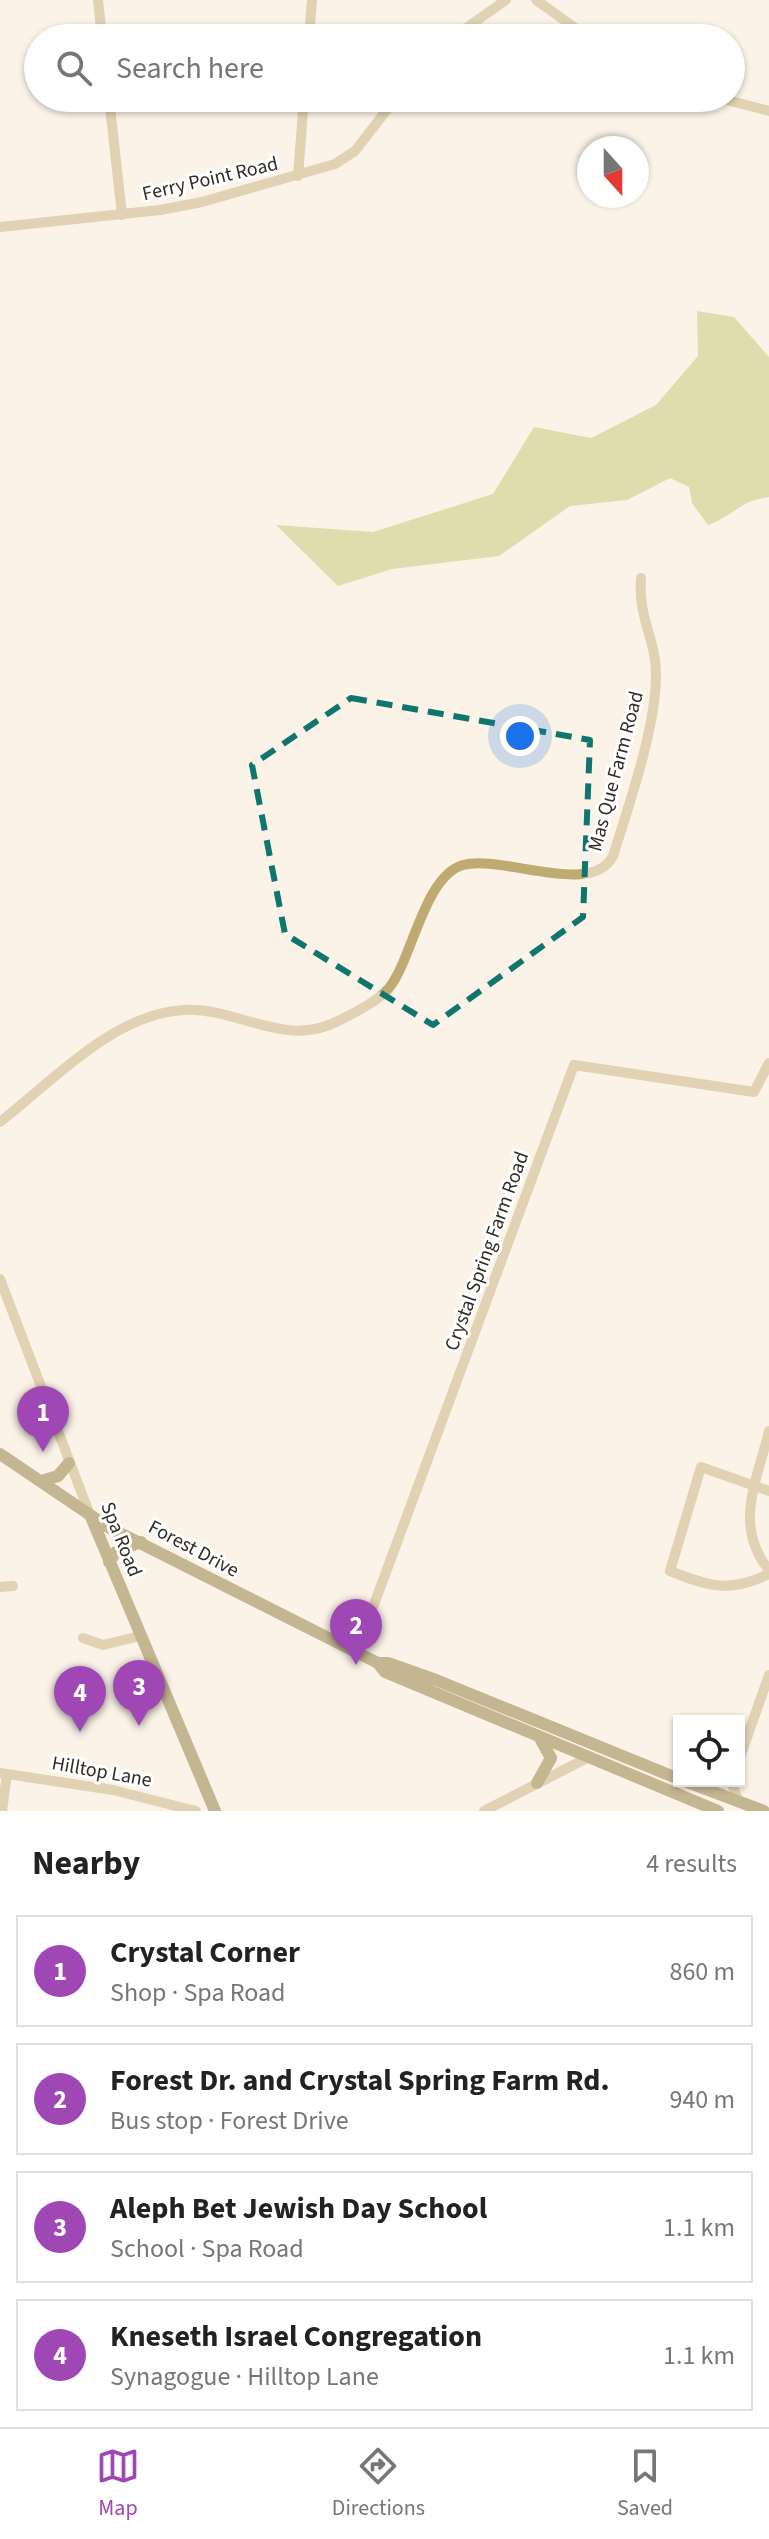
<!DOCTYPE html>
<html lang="en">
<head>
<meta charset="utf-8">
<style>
	body { margin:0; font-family:"Source Sans 3",sans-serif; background:#f6f6f6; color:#222 }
	.controls { position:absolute; right:24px; bottom:24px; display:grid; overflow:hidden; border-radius:0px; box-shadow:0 2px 6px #0004 }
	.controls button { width:72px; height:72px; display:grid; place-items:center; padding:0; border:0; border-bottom:2px solid #e0e0e0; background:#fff; color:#222; font:40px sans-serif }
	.compass { position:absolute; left:577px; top:136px; width:72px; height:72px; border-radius:50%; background:#fff; box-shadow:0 2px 6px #0004; rotate:159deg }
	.you { position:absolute; left:520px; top:736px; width:28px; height:28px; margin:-20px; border:6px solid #fff; border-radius:50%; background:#1a73e8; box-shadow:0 0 0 12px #1a73e833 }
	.badge { display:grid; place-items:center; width:52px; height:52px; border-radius:50%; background:#9f48b5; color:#fff; font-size:26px; font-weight:700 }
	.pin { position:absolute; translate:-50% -66px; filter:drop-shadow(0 2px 4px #0008) }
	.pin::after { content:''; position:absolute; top:42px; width:28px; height:24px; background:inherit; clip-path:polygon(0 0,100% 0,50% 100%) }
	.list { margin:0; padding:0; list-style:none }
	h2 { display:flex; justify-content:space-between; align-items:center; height:104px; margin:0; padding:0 32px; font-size:34px }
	h2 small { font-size:26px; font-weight:400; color:#767676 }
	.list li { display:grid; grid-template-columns:52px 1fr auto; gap:24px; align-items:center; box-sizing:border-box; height:112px; margin:0 16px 16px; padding:0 16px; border:2px solid #e0e0e0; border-radius:0px }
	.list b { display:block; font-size:30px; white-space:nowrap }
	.list p { margin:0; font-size:26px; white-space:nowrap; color:#767676 }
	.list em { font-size:26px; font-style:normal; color:#767676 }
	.icon { flex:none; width:44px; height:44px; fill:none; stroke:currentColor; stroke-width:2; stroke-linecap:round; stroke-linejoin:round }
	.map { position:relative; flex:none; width:769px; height:1811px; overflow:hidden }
	.search { position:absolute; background:#fff; box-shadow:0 2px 6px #0004; left:24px; right:24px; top:24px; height:88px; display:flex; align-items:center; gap:20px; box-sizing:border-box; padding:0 28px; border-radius:44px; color:#767676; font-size:30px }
	.sheet { height:616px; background:#fff }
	nav { display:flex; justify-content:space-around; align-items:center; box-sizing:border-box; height:112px; border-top:2px solid #e0e0e0; background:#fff; font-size:22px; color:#767676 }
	nav a { display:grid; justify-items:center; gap:4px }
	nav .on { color:#9f48b5 }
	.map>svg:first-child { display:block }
	.water { fill:#bcc268 }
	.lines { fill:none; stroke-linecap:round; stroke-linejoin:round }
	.minor { stroke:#bfaa72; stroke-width:10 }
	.major { stroke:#846e2c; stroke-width:12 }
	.marked { fill:none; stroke:#0f766e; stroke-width:6; stroke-dasharray:16 10; stroke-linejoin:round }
	.labels { text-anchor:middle; stroke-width:6; stroke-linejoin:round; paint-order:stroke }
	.street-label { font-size:20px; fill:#2f2c28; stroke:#fff }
</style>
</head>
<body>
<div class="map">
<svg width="769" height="1811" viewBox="0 0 769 1811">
	<rect width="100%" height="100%" fill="#fbf2e8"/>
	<!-- water -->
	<path class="water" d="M697,311L734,317L769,357V497C739,501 735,515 708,525L692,503L689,487L670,478L627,500L570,506L499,556L392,569L338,586L276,525L373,532L493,494L534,427L591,438L656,405L698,356Z"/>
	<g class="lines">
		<!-- minor -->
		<path class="minor" d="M98,0L102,38
			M536,0L589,38
			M309,38L312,0
			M452,38L506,0
			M109,98L122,215
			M719,98L769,111
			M298,176L304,98
			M0,227L160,210L202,202L335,164L355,151L396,98
			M0,1122C54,1080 113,1014 184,1010C238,1007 285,1049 338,1021C354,1013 377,1002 389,988C412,960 424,876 463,865C501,854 592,898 613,856C629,805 656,727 656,675C656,638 638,620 641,578
			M0,1279L90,1515
			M769,1431C757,1481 733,1526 769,1570
			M769,1491L701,1467L670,1571C710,1587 730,1593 769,1574
			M0,1587L13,1586
			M83,1638L103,1645L140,1636
			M356,1653L574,1065L754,1092L769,1063
			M739,1760L769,1675
			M0,1773L113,1790L196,1811
			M731,1782L739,1802
			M2,1811L7,1774
			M484,1811L587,1758"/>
		<!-- major -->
		<path class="major" d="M0,1454L108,1527L378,1663L385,1672L718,1811
			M41,1481L58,1476L69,1463
			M91,1517L215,1811
			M109,1562L116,1552L141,1542
			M378,1663H388L436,1680L679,1779
			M684,1781L764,1811
			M537,1783L551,1758L541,1740"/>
	</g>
	<!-- marked area -->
	<path d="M0 0H769V1811H0ZM351,698L590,740L583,917L433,1025L285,934L252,765Z" fill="#fbf2e8" fill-opacity=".55" fill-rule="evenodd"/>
	<path class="marked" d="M351,698L590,740L583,917L433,1025L285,934L252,765Z"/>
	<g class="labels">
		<!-- street labels -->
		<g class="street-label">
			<text transform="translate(210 178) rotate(-13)" y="7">Ferry Point Road</text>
			<text transform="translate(615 771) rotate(-75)" y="7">Mas Que Farm Road</text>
			<text transform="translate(486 1251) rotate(-70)" y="7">Crystal Spring Farm Road</text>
			<text transform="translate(122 1539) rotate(68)" y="7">Spa Road</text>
			<text transform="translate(194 1548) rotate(28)" y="7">Forest Drive</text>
			<text transform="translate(102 1771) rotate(10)" y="7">Hilltop Lane</text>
		</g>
	</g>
</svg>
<div class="controls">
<button><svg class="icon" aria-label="locate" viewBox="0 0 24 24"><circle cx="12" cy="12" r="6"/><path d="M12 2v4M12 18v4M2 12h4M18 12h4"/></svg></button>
</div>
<svg class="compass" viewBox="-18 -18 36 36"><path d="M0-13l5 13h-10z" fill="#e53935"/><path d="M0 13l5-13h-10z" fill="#767676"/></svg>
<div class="you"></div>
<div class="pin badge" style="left:43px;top:1452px">1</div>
<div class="pin badge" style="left:356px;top:1665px">2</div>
<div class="pin badge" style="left:139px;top:1726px">3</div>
<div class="pin badge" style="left:80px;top:1732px">4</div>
<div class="search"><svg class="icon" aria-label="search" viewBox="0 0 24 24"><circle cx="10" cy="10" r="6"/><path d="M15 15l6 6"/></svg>Search here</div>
</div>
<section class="sheet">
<h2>Nearby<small>4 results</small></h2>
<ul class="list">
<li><span class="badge">1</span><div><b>Crystal Corner</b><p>Shop · Spa Road</p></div><em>860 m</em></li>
<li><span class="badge">2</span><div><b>Forest Dr. and Crystal Spring Farm Rd.</b><p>Bus stop · Forest Drive</p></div><em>940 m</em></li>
<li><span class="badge">3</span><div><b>Aleph Bet Jewish Day School</b><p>School · Spa Road</p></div><em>1.1 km</em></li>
<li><span class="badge">4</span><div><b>Kneseth Israel Congregation</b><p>Synagogue · Hilltop Lane</p></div><em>1.1 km</em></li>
</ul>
</section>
<nav>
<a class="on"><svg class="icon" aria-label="map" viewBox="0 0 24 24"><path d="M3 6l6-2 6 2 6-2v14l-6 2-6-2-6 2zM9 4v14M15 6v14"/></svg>Map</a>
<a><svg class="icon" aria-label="directions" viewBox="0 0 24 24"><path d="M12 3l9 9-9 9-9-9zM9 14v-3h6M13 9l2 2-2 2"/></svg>Directions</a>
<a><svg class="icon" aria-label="saved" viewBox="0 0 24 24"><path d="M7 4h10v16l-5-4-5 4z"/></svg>Saved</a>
</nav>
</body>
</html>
